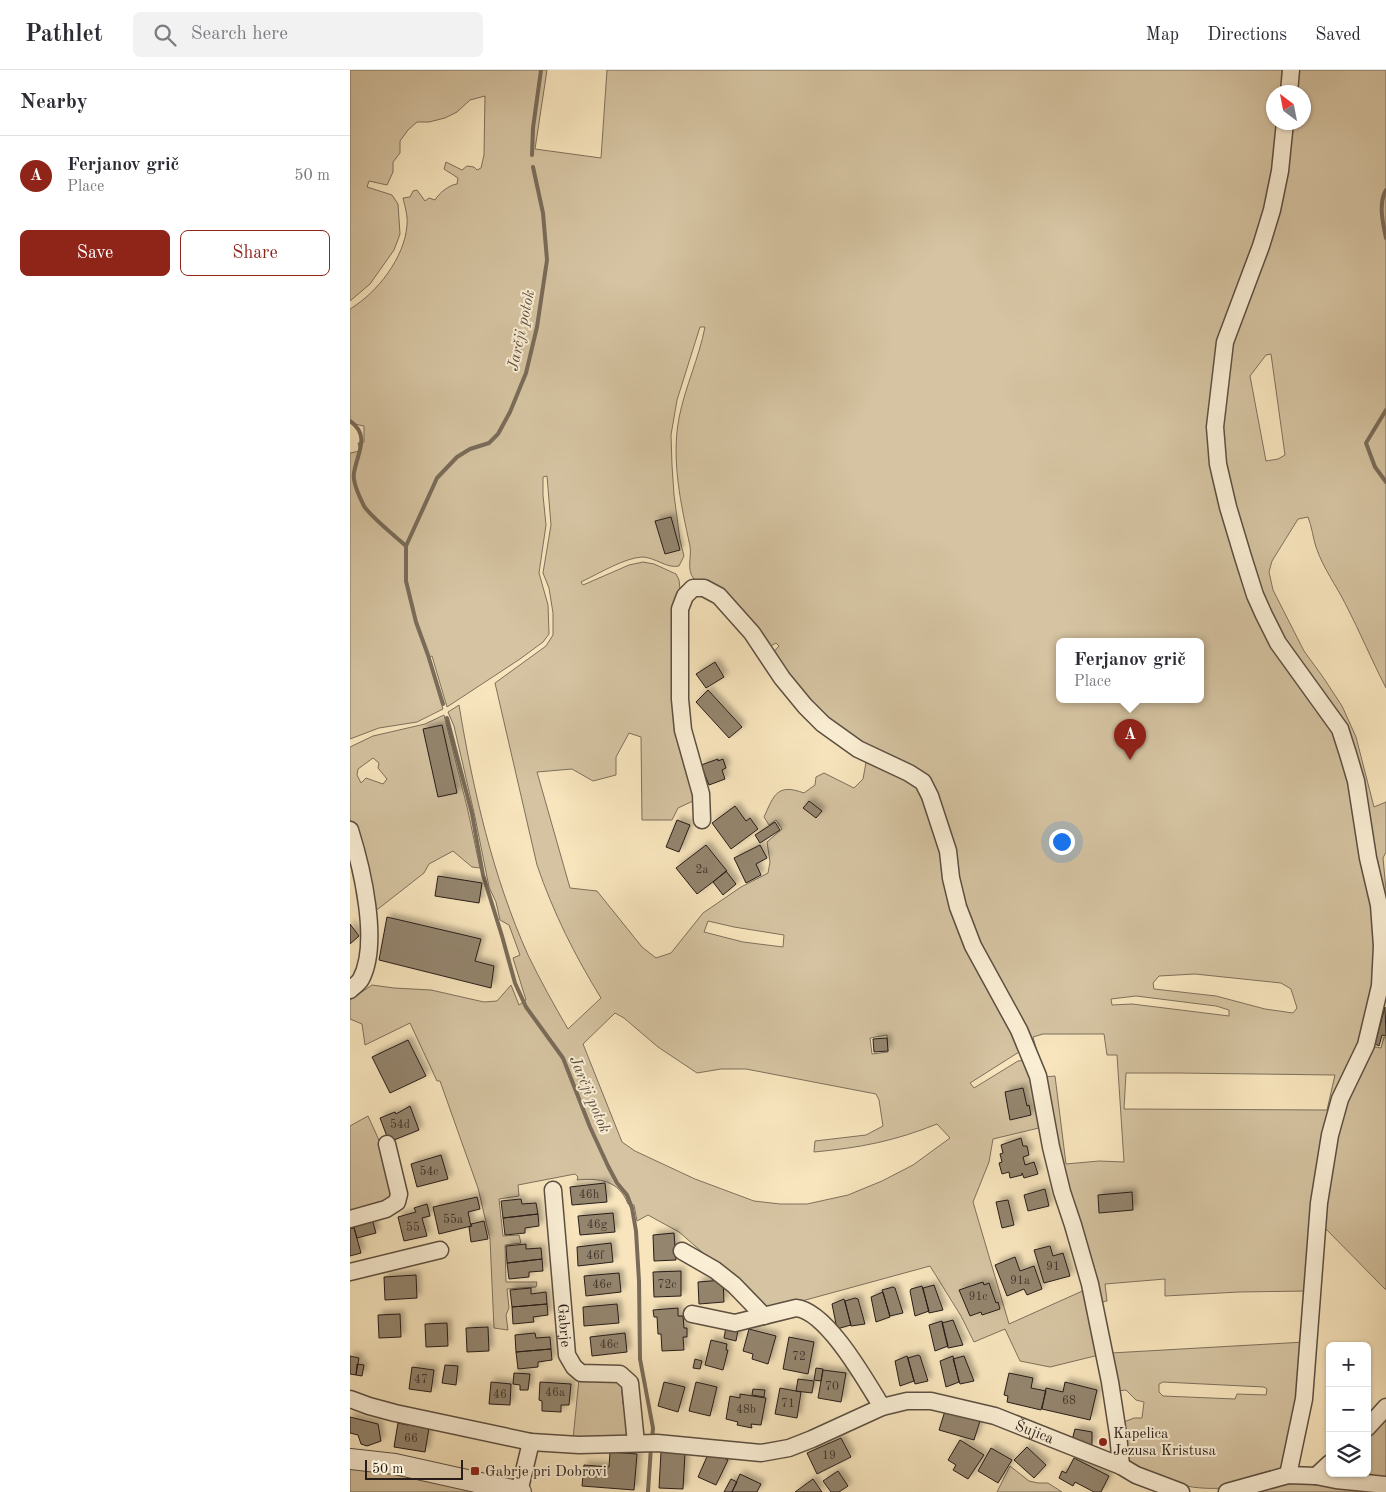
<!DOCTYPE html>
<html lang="en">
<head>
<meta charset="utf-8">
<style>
	body { margin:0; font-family:"Old Standard TT",serif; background:#f2f2f3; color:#2b2b33 }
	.controls { position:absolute; right:15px; bottom:15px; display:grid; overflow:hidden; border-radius:8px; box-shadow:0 1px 4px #0004 }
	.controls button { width:45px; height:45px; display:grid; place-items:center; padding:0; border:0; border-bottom:1px solid #e1e1e2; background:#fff; color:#2b2b33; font:25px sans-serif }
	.compass { position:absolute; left:916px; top:15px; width:45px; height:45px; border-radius:50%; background:#fff; box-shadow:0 1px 4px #0004; rotate:328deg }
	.scale { position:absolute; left:15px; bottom:12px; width:98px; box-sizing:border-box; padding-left:5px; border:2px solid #281d18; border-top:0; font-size:14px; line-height:18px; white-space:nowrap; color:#281d18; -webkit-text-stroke:4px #faeed4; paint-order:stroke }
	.you { position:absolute; left:711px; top:771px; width:18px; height:18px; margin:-12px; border:4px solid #fff; border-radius:50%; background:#1a73e8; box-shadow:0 0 0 8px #1a73e833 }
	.badge { display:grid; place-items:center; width:32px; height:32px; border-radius:50%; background:#8f2418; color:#fff; font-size:16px; font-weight:700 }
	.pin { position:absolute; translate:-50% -41px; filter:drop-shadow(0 1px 2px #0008) }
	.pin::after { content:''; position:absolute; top:26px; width:18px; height:15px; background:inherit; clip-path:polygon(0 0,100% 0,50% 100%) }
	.popup { position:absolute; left:706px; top:568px; width:148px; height:65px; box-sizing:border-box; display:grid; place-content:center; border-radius:8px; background:#fff; filter:drop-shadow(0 1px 4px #0005); font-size:16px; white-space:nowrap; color:#7c7c81 }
	.popup b { font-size:19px; color:#2b2b33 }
	.popup::after { content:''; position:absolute; left:50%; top:100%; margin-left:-10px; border:10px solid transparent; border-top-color:#fff }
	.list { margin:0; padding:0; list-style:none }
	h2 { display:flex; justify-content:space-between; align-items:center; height:65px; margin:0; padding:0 20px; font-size:21px }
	h2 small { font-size:16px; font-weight:400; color:#7c7c81 }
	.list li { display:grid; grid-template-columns:32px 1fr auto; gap:15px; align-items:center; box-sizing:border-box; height:80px; padding:0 20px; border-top:1px solid #e1e1e2 }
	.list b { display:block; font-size:19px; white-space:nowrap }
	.list p { margin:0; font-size:16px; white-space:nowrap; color:#7c7c81 }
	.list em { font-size:16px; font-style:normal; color:#7c7c81 }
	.actions { display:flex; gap:10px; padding:15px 20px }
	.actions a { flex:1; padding:11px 0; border:1px solid #8f2418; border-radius:8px; text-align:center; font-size:18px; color:#8f2418 }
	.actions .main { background:#8f2418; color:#fff }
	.icon { flex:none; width:28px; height:28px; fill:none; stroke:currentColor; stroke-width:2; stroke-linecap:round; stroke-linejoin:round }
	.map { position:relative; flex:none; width:1036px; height:1422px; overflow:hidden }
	header { display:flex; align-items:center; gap:30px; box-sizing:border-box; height:70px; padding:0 25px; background:#fff; border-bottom:1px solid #e1e1e2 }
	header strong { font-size:24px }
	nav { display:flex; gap:28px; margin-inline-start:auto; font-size:18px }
	.search { width:350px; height:45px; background:#f2f2f3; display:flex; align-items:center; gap:12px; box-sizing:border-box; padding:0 18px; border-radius:8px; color:#7c7c81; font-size:19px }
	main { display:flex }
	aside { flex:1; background:#fff }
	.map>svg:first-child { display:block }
	.green { fill:#d5c3a1; stroke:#7e705c; fill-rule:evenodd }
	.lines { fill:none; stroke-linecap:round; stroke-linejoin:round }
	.stream { stroke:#7a6c59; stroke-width:4 }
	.building { fill:#94856e; stroke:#281d18; filter:url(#shadow) }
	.minor-casing { stroke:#5c4f41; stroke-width:19 }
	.tertiary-casing { stroke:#5c4f41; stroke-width:22 }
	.minor { stroke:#faeed4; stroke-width:16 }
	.tertiary { stroke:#faeed4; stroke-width:20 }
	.poi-dot { fill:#8f2418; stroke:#faeed4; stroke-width:2 }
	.labels { text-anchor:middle; stroke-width:4; stroke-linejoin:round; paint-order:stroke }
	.number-label { font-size:12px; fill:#43372e }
	.street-label { font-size:15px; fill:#281d18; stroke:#faeed4 }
	.poi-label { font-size:15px; fill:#281d18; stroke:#faeed4; text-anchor:start }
	.water-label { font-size:16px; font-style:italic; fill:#5f5244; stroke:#faeed4 }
</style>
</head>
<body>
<header>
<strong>Pathlet</strong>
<div class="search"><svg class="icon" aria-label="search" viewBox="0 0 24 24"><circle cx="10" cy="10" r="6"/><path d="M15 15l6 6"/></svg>Search here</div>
<nav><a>Map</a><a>Directions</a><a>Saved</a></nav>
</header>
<main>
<aside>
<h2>Nearby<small></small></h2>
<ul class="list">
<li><span class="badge">A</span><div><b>Ferjanov grič</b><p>Place</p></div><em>50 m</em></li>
</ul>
<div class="actions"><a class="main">Save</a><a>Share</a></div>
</aside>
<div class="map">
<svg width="1036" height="1422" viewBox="0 0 1036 1422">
	<defs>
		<filter id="shadow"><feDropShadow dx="4" dy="-4" stdDeviation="2.5" flood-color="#0004"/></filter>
	</defs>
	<rect width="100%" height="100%" fill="#f8e5bd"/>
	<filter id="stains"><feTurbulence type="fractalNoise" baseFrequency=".004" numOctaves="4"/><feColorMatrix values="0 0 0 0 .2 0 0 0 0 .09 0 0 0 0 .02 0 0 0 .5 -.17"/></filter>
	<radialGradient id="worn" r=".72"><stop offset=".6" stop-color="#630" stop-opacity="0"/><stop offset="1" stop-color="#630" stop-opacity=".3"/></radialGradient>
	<!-- green -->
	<path class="green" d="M0,0H197L185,79L251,88L257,0H939L936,22H924V52L933,53L921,133L903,191L874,255L863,343V375L867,403L908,545L922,573L965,628L988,663L1002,708L1003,725L1027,843L1030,877L1028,924L1020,954L1009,983L982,1040L970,1090L957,1221L889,1222L815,1226V1209L755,1214L757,1231L750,1232L730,1160L713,1109L703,1070L692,1009L670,955L628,877L611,836L600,773L581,719L571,707L558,699L511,679L479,654L452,629L421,585L429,576L426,573L417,578C407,563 396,550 384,537C379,533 375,527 371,523C363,517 351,516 344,509C336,500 342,486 340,476C331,435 321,390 329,348C335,317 349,288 355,257H350L327,330L321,365L322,395L324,425L330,470L334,486L329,496C317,499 305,487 292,487C274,488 248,504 231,512L233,515L279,495L293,492L304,494L326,504L329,510L330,519L325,557L326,627L333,679L347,721L343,731L328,738L322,750H292L291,667L279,663L266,687V705L243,711L222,699L187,702L220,818L247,821L292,877L306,888L321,883L353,843L391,817L418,803L420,792L417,772L432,759L426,750L419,755L414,747C424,725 427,713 454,723L465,715L466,707L474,703L504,718L513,709L517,687L561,708L572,717L578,729L595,781L598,816L611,858L621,880L672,974V979L669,982L620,1013L624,1018L668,991L678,990L683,1002L693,1057L643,1069L639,1092L623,1132L659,1254L739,1218L753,1284L700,1297L670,1291L655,1259L624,1272L611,1246L580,1196L419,1240L329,1162L298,1145L287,1151L284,1135L278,1134C269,1110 249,1108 227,1110L228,1107L225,1104L168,1115L169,1126L149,1129L153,1166L169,1165L171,1173L155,1175L156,1212H187L186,1217L157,1219L159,1238L156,1245L158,1260L144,1258L140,1169L128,1118L90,1011H87L60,953L15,975L12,954L0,949V930L22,915L44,918L81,920L134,932L147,931L161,915L169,935L176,930L163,888L170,885L159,855L150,850L146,832L139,817L125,747L104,656L98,642L109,635C123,720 143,807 178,885C190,910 204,935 218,959L251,928C225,886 203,842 187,795L145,613L196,576L203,565V543L199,518L193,503L201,455L197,406L193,407V425L196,455L189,503L198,535L199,564L193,572L170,589L97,637L82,586L78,588L93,639L67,652L29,658L0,669V383L10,381L8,373L14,372V356L0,353V239C27,223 55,187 57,155C58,146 55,137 53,128L60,127L63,121L67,120L75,131L79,128L85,130C89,123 99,115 107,114L108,108L94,99L96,92L112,100L117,96L124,97L127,100L131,98L134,85L135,26L120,30L107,42L95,48L79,52H67L58,60L50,71V83L43,92V102L37,115L19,111L17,117L42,125L48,134L50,164L44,180L20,214L0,231ZM710,571H850V629H710ZM358,851L384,857L434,865L433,877L393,872L354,862ZM845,904L931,913L941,919L947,938L943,943L915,939L866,926L804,919L803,913L809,906ZM786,926L866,936L879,940V946L782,934L762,935L761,929ZM265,943L274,948L308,977L347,1003L371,999H396L526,1024L529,1030L533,1056L516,1065L465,1071L464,1082C509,1078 545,1071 587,1054L600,1068L563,1095L532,1111L498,1125L457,1134H430L404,1131L345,1109L285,1081L272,1072L233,974ZM693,964H754L757,985H767L774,1092L749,1091L716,1094L705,1006L694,1007L683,967ZM537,965L538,982L522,984L520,968ZM776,1003H828L985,1005L977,1040L774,1039Z
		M944,0H1036V618C1022,591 1010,562 996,535C986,515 973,498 966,477C963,468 962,457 958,447L948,449L922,491L919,502L923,520L954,581L973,607L992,636L1006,667L1024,737L1036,732V782L1033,788L1036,820V920L1010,713L902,505L870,377L874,308L940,53L954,52V22H942ZM921,284L935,385L928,389L916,391L900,306L916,285Z
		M94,645L118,741L130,798L122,797L103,781L79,794L74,803L28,839L23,840L13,786L0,749V677L23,666L75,654ZM23,688L29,693L28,698L37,709L33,714L16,708L11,713L7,705L8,699Z
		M1034,967L1036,968V1220L972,1155L984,1063L1018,976L1031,978Z
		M18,1046L28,1068L41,1109L44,1127L0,1145V1056Z
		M955,1272L945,1362L930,1401C916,1406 901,1413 886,1417C844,1422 812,1414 778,1391L774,1352L784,1348H792L794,1332L786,1330L776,1320L768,1321L761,1283ZM813,1312L914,1317L917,1319L916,1325L887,1324L885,1329L813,1326L809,1322V1314Z
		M229,1309H269L277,1320L272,1321L273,1334H277V1364L272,1369H223Z
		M1036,1344V1410L982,1403H1017V1362Z
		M0,1396L143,1422H0Z
		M660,1396L679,1411L688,1413H698L712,1422H647Z
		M952,1411L1036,1422H907L937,1412Z"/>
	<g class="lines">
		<!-- stream -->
		<path class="stream" d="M182,85L183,58L191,0
			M1036,120C1028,133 1033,154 1036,168
			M1036,340L1016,373L1025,397L1036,412
			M0,351C21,366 7,383 4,403C2,412 10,428 14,436C20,446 46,467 56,476
			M93,634L78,585L66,552L56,511V476L87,408L107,387L120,379L139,373L148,364L160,342L176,303L187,257L197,190L193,143L183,97
			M97,648L122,744L133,805L152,866L165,913L176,937L213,988L240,1057L258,1096L267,1113L277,1125L282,1138L286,1161L289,1211L290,1289L303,1358L302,1370
			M298,1422L301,1377"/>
	</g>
	<!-- building -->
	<path class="building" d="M321,447L330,480L315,484L305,451Z
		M365,592L374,607L356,618L346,604Z
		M358,620L392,657L379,668L346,632Z
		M92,655L107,723L88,727L73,659Z
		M368,689V691L373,689L376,698L372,700L375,709L359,715L351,695Z
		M459,731L472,741L466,748L453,738Z
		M385,736L396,751L400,748L408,759L381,779L362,753Z
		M327,750L340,755L329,782L316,777Z
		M425,752L430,760L410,773L405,765Z
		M356,775L377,801L347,824L326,798Z
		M410,775L417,788L406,794L411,805L396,813L384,788Z
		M376,801L386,814L373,825L363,812Z
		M88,806L132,813L129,833L85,826Z
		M37,847L131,869L125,891L144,896L141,918L29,890Z
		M0,854L9,866L0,874Z
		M1035,937L1036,966L1032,965L1029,976L1025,974Z
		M537,968L538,981L524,982L523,969Z
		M58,970L76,1006L40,1023L22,987Z
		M673,1018L677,1036L679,1035L681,1045L660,1050L655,1022Z
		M60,1036L69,1060L39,1072L30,1048L45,1042L46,1044Z
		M671,1068L673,1076H677L679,1085L673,1087L675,1095L684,1092L688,1104L674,1108L672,1103V1105L660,1108L659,1102L652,1104L649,1093L652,1092L650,1084L653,1083L651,1075Z
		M91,1085L98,1109L67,1117L61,1094Z
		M255,1113L257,1132L222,1135L220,1117Z
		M695,1119L699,1136L678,1141L674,1125Z
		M782,1122L783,1140L749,1143L748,1125Z
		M127,1127L130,1139L118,1142L121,1156L89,1164L83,1137Z
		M171,1129L172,1134L186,1133L188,1144L153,1148L151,1131Z
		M658,1130L664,1155L652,1158L646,1132Z
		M77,1134L80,1146L72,1148L77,1166L54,1171L48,1147L66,1142L64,1138Z
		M263,1143L265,1162L230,1165L228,1146Z
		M188,1144L189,1156L175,1158V1163L155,1165L153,1148Z
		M22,1149L26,1163L7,1168L3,1154Z
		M134,1151L138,1169L121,1172L119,1157L122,1156L121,1154Z
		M4,1158L11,1183L0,1186V1159Z
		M324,1163L326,1190L304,1191L303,1165Z
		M261,1173L263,1192L228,1196L227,1177Z
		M176,1174V1179L191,1178L192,1189L157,1193L156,1176Z
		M700,1176L703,1186L713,1183L720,1206L694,1213L684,1180Z
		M665,1187L670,1201L684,1196L692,1219L677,1225L674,1219L657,1226L645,1195Z
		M192,1189L193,1201L179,1202V1207L159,1209L157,1193Z
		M331,1201V1226L304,1227L303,1202Z
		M269,1203L271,1222L236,1226L234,1206Z
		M66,1205L67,1228L35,1230L34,1207Z
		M373,1210L374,1232L349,1234L348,1212Z
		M633,1212L634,1215L639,1213L646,1233L648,1232L650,1239L632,1245L631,1242L620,1246L609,1220Z
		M584,1215L593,1240L579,1243L573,1218Z
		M572,1216L579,1241L565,1246L560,1221L561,1219Z
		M543,1217L545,1218L553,1243L540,1246L532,1220Z
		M181,1218V1224L196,1222L197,1234L162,1237L160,1220Z
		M533,1222L540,1247L526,1252L521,1227Z
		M505,1228L508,1229L515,1254L501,1256L495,1231Z
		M494,1229L501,1255L487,1259L482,1234Z
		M197,1234L198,1245L183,1247L184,1252L163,1254L162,1237Z
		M267,1234L269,1253L234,1256L233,1237Z
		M328,1238V1246H333L334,1258H337V1267H333L334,1280L312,1281L311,1264H308L307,1247H304L303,1240Z
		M50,1244L51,1267L29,1268L28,1245Z
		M603,1250L613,1275L598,1278L592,1253Z
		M592,1251L598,1276L585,1281L579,1255Z
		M97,1253L98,1276L76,1277L75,1254Z
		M138,1257L139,1281L117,1282L116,1258Z
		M376,1257L388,1260L386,1271L374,1268Z
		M399,1259L426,1266L418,1294L402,1289L403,1284L393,1281Z
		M185,1263L186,1268L200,1267L201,1279L166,1282L165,1265Z
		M275,1263L277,1282L242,1286L240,1267Z
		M439,1267L464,1272L458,1304L433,1299Z
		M361,1270L377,1274L376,1280H378L373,1300L355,1295Z
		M201,1279L202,1290L188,1292V1297L168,1299L166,1282Z
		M568,1285L570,1286L578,1311L565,1314L558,1288Z
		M0,1286L9,1288L6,1305L0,1304Z
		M557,1286L564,1311L550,1316L545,1291Z
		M603,1286L609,1312L596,1317L590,1291Z
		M614,1286L624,1311L610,1314L603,1289Z
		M345,1289L352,1291L350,1299L343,1298Z
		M7,1294L14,1295L12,1306L6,1305Z
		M95,1295L108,1296L106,1315L92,1313Z
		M62,1297L84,1300L81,1322L59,1319Z
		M466,1298L473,1299L471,1311L464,1310Z
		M473,1300L496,1303L491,1332L468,1328Z
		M164,1303L180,1304L178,1320H170V1315L163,1314Z
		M659,1303L683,1308L681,1318L696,1321L691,1340L657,1332L658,1326L654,1325Z
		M448,1309L464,1311L462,1323L446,1321Z
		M141,1312L161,1314L160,1335L139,1334Z
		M190,1312L221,1314L219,1335H211V1342L192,1341V1331L189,1330Z
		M314,1312L335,1317L328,1342L308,1336Z
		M346,1312L367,1317L360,1346L339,1341Z
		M715,1312L747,1320L740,1350L692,1339L696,1318L713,1322Z
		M430,1318L451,1322L447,1348L425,1344Z
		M403,1319L415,1320L414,1327L402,1325Z
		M390,1324L416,1328L411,1355L401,1354L402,1358L387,1355L388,1352L376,1349L380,1326L390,1328Z
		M595,1341L630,1351L624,1370L589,1360Z
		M0,1347L28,1354L31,1371L17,1376L11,1374L8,1365L0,1363Z
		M59,1351L71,1353V1357L79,1358L75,1382L44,1377L48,1353L58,1355Z
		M725,1359L742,1362V1376L722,1370Z
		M491,1368L501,1387L467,1404L457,1383Z
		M610,1370L634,1385L618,1409L603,1400L606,1395L598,1390Z
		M677,1377L696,1395L684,1408L664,1390Z
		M641,1378L662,1390L648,1413L628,1401Z
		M260,1382L287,1384L284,1420L232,1416L234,1395L259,1397Z
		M311,1382L335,1383L333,1419L309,1418Z
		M359,1382L378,1390L366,1415L348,1407Z
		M724,1388L759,1406L751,1422H744L725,1412L723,1416L709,1408L712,1401L716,1403Z
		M488,1401L498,1416L489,1422H481L473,1411Z
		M390,1404L411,1414L407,1422H382Z
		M381,1409L387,1412L382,1422H374Z
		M463,1409L472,1422H445Z"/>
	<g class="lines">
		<!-- minor casing -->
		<g class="minor-casing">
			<g id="minor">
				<path d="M939,22L941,0"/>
				<path d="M935,52L930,101L922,140L911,176L875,272L865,357L868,394L878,437L893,487L905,525L914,545L928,573L990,659L998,684L1006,711L1018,788L1029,835L1032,876L1030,916L1016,975L990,1029L980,1065L969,1133L954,1329L938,1405"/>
				<path d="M352,750L351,724L333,660L330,629V539L335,526L343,518H354L369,526L402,563L432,608L455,636L473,654L508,679L559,703L573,712L580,726L598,781L601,808L608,837L623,876L669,960L688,1006L701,1077L712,1122L723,1155L740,1214L760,1312L768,1364L771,1396"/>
				<path d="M0,760C12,798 30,873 11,909C9,913 3,917 0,920"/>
				<path id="s1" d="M203,1120L217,1285L224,1297L231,1303L270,1304L280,1313L286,1373"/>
				<path d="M0,1149L36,1139L47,1132L49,1124L37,1074"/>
				<path d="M332,1181L365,1200L384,1215L414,1246"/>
				<path d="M0,1202L90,1180"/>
				<path d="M342,1244L385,1253L446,1238C477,1241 516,1311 532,1337"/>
				<path id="s2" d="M0,1329L19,1336L45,1343L181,1372L229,1375L307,1373L411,1383L439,1378L462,1369L532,1337L557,1331H581L645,1346L771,1396L786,1405L831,1422"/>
				<path d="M1017,1358L1036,1337"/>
				<path d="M966,1406L980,1393"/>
				<path d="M169,1422L181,1372"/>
				<path d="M877,1422L938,1405L966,1406L986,1410L1036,1415"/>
			</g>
		</g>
		<!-- tertiary casing -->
		<g class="tertiary-casing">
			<path id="tertiary" d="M0,1389L45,1394L171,1422"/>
		</g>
		<!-- minor -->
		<use href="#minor" class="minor"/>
		<!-- tertiary -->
		<use href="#tertiary" class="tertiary"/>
	</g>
	<!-- markers -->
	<g class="poi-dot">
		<circle cx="753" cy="1372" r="5"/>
		<rect x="120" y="1396" width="10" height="10" rx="2.5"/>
	</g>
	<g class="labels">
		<!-- number labels -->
		<g class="number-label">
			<text x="352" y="803">2a</text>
			<text x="50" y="1058">54d</text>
			<text x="79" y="1105">54c</text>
			<text x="239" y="1128">46h</text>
			<text x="103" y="1153">55a</text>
			<text x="247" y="1158">46g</text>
			<text x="63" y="1161">55</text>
			<text x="245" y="1189">46f</text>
			<text x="703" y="1200">91</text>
			<text x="670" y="1214">91a</text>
			<text x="252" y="1218">46e</text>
			<text x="317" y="1218">72c</text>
			<text x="628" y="1230">91c</text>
			<text x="259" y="1278">46c</text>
			<text x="449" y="1290">72</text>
			<text x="71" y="1313">47</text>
			<text x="482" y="1320">70</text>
			<text x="205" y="1326">46a</text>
			<text x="150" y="1328">46</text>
			<text x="719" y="1334">68</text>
			<text x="438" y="1337">71</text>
			<text x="396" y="1343">48b</text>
			<text x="61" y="1372">66</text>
			<text x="479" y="1389">19</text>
		</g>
		<!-- street labels -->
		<g class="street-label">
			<text dy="5" stroke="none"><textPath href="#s1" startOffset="136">Gabrje</textPath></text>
			<text dy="5" stroke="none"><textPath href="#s2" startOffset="705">Šujica</textPath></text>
		</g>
		<!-- poi labels -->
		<g class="poi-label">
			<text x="763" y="1368">Kapelica<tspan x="763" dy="17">Jezusa Kristusa</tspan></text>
			<text x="135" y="1406">Gabrje pri Dobrovi</text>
		</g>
		<!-- water labels -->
		<g class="water-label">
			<text transform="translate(170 260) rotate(-78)" y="6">Jarčji potok</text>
			<text transform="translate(241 1024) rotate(67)" y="6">Jarčji potok</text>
		</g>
	</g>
	<rect width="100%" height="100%" filter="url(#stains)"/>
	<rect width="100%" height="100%" fill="url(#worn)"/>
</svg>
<div class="controls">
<button>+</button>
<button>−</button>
<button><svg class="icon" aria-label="layers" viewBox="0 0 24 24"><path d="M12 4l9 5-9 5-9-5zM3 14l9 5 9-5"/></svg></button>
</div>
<svg class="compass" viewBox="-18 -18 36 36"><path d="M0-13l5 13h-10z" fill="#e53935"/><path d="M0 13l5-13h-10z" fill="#7c7c81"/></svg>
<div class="scale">50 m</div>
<div class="you"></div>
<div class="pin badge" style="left:780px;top:690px">A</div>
<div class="popup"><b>Ferjanov grič</b>Place</div>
</div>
</main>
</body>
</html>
